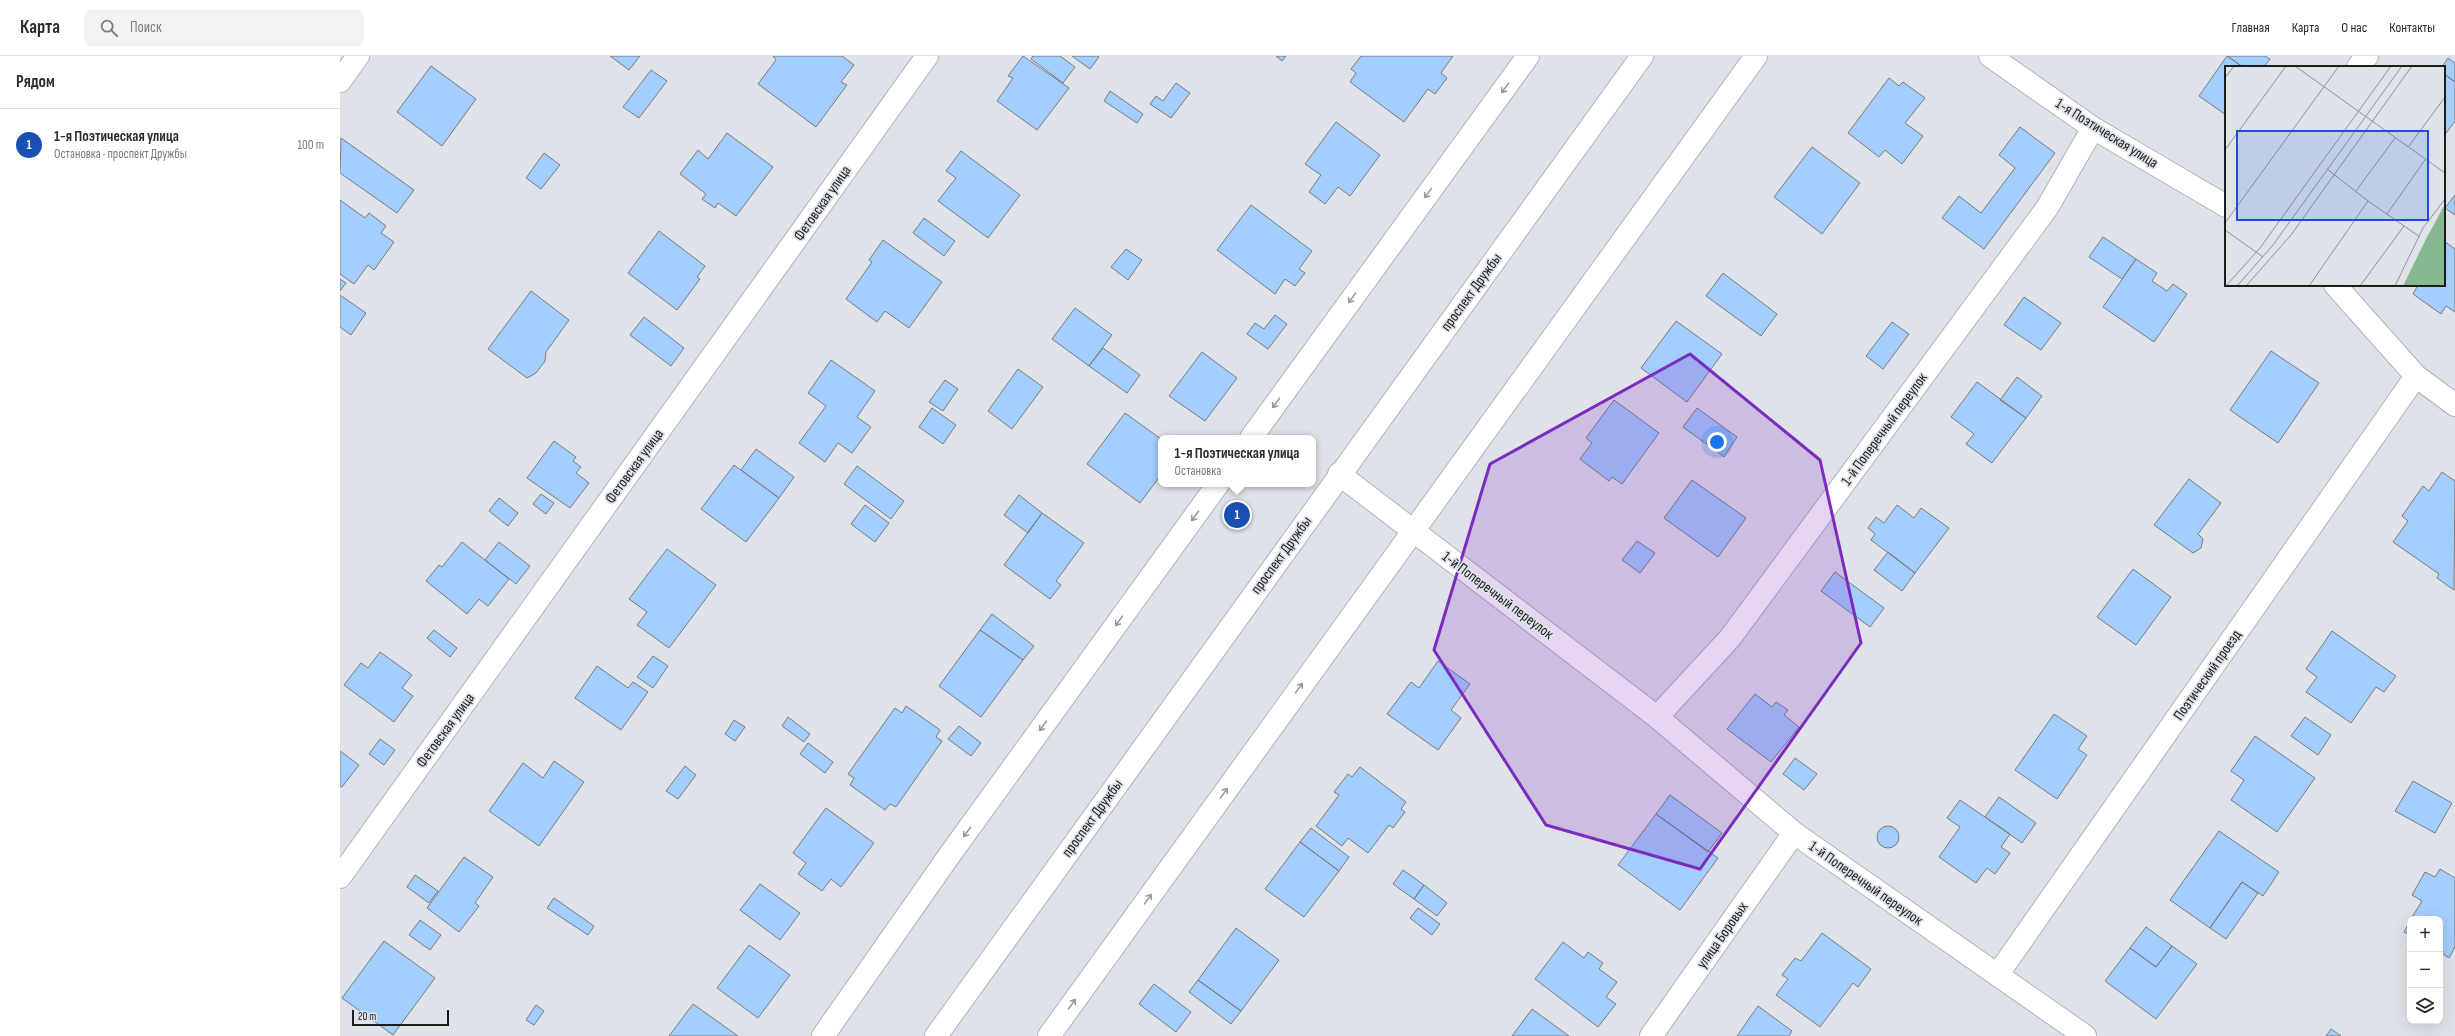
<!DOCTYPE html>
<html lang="ru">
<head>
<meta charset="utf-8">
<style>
	body { margin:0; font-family:"Sofia Sans Condensed",sans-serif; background:#f2f2f3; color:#2b2b33 }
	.controls { position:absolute; right:12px; bottom:12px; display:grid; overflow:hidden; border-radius:8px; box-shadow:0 4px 16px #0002 }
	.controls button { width:36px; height:36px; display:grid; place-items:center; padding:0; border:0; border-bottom:1px solid #e1e1e2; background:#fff; color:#2b2b33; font:20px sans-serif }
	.scale { position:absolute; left:12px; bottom:10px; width:97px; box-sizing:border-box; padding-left:4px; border:2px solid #1a1c1e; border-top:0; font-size:11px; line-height:14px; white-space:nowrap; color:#1a1c1e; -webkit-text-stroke:3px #dfe3e9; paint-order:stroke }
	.you { position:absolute; left:1377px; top:386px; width:14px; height:14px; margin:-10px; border:3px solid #fff; border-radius:50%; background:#1a73e8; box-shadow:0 0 0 6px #1a73e833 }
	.badge { display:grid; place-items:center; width:26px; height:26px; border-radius:50%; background:#ea580c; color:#fff; font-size:13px; font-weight:700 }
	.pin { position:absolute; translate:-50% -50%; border:2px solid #fff; box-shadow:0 1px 4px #0006 }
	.popup { position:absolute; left:818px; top:379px; width:158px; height:52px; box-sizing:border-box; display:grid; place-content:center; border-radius:8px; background:#fff; filter:drop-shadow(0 1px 3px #0005); font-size:13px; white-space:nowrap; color:#7c7c81 }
	.popup b { font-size:15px; color:#2b2b33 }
	.popup::after { content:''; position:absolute; left:50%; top:100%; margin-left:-8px; border:8px solid transparent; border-top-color:#fff }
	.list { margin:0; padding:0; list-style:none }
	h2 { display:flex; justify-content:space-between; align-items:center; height:52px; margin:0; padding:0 16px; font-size:17px }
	h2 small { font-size:13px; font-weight:400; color:#7c7c81 }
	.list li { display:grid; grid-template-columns:26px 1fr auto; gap:12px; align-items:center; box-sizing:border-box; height:72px; padding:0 16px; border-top:1px solid #e1e1e2 }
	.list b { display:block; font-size:15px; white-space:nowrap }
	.list p { margin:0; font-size:13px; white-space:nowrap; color:#7c7c81 }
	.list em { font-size:13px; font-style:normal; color:#7c7c81 }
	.icon { flex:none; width:22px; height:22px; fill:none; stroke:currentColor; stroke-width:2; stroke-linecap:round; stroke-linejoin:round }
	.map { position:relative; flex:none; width:2115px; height:980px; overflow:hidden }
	header { display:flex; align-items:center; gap:24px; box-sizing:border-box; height:56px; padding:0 20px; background:#fff; border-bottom:1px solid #e1e1e2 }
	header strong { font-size:19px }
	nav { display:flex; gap:22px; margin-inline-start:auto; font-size:14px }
	.search { width:280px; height:36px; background:#f2f2f3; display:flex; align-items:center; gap:10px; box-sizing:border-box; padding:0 14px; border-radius:8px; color:#7c7c81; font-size:15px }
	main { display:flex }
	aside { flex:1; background:#fff }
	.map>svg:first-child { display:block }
	.building { fill:#a3cdfd; stroke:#797d82 }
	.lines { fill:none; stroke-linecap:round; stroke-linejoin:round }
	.street-casing { stroke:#afb3b8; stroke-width:24 }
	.secondary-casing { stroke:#afb3b8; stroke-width:24 }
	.street { stroke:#fff; stroke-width:22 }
	.secondary { stroke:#fff; stroke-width:22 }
	.oneway { stroke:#98999a }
	.marked { fill:#7b2cbf; fill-opacity:0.2; stroke:#7b2cbf; stroke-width:3; stroke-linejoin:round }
	.labels { text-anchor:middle; stroke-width:3.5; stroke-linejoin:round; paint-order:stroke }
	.street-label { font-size:15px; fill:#1a1c1e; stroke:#dfe3e9 }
	.inset-road { fill:none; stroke:#909398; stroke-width:1 }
	.view { fill:#1d4ed8; fill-opacity:0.15; stroke:#1d4ed8; stroke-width:2 }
	.inset-edge { fill:none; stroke:#1a1c1e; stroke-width:2 }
</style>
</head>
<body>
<header>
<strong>Карта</strong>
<div class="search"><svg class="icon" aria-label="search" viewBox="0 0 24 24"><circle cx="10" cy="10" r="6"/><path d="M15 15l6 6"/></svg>Поиск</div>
<nav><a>Главная</a><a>Карта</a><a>О нас</a><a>Контакты</a></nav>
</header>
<main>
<aside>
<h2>Рядом<small></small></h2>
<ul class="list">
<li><span class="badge" style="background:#1a4fb4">1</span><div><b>1-я Поэтическая улица</b><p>Остановка · проспект Дружбы</p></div><em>100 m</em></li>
</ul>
</aside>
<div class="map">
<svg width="2115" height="980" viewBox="0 0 2115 980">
	<rect width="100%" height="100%" fill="#dfe3e9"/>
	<!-- building -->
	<path class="building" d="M270,0H300L289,14Z
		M433,0H502L514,9L501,26L507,29L476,71L418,28L436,4Z
		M683,0L729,32L697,74L657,45L673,22L668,20Z
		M693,0H720L735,11L723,27L691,3Z
		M732,0H758L759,1L750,13Z
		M936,0H946L942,5Z
		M1021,0H1113L1101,17L1107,22L1095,38L1088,33L1064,66L1010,26L1016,17L1011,13Z
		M1887,0L1903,11H1886V59L1859,40Z
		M1887,0H1925L1930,3L1924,11H1903Z
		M2108,2L2115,7V26L2104,18V11H2102Z
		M91,10L136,43L102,90L57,56Z
		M311,14L327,25L299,62L283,51Z
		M2104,18L2115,26V65L2104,80Z
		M1549,22L1559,30L1563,26L1585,42L1565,67L1583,80L1562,108L1545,94L1539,101L1508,77Z
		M836,27L850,37L831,62L810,48L816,40L823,45Z
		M770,35L803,58L797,67L764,45Z
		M996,66L1040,99L1010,140L998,131L985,148L969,136L981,119L965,108Z
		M1680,71L1715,97L1644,193L1602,162L1619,140L1641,157L1675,112L1659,99Z
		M387,77L433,111L396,160L378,147L375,152L362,143L366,138L340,118L358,94L368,103Z
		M1,82L74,134L57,157L0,117Z
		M1472,91L1520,127L1482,178L1434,141Z
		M621,95L680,139L648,182L598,145L616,122L606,115Z
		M204,97L220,109L201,133L186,122Z
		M2115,139V159L2105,152Z
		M0,144L25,162L29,157L46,170L41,177L54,186L34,214L28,209L14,228L0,218Z
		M911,149L972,195L959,213L965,217L955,230L945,223L935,238L877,194Z
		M584,162L615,185L604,200L573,177Z
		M319,175L365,210L357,221L360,223L337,254L288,217Z
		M1763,181L1796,203L1782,223L1749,201Z
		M543,184L602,226L569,272L545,255L537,266L506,243L532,206L529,204Z
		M2104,185L2115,193V256L2106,250L2101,258L2073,238L2078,229H2104Z
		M786,193L802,204L788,224L771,211Z
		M1796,203L1817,217L1812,225L1827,235L1833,228L1847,238L1814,286L1763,251Z
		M1383,217L1437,258L1421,280L1366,240Z
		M0,223L6,227L0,235Z
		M191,235L229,264L206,296L205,305L196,317L187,322L148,293Z
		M0,239L26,257L11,279L0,271Z
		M1684,241L1721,267L1701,294L1664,269Z
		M735,252L772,279L749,310L712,283Z
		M935,259L947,268L928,293L907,278L915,267L924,273Z
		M304,261L344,292L331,310L290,279Z
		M1336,265L1382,298L1347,346L1301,312Z
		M1552,266L1569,278L1543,313L1526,300Z
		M763,292L800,319L787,337L749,310Z
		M1931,295L1979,327L1938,387L1890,354Z
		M862,296L897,322L865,365L829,340Z
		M491,304L535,335L517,361L531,371L512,397L498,387L485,406L459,387L486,350L468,337Z
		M678,313L703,331L672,373L648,355Z
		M1677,321L1702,340L1686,362L1660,344Z
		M605,324L618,333L603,355L589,346Z
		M1637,326L1686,362L1652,407L1626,388L1634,378L1611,361Z
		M1274,344L1319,377L1282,428L1272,421L1269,425L1240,403L1252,387L1246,382Z
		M592,352L616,369L603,388L579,371Z
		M1357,352L1397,381L1384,401L1343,371Z
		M785,357L821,383V419L800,447L747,408Z
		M214,385L236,401L233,405L241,411L236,417L249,427L230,452L187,422Z
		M416,393L454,421L439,442L401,414Z
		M394,409L439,442L406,486L361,453Z
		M517,410L564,445L551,463L504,428Z
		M2102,416L2115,425L2114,534L2097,522L2099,518L2053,486L2068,465L2062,460L2083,430L2089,435Z
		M1849,423L1881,447L1858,478L1863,483L1861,492L1853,497L1814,469Z
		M1352,424L1406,462L1378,501L1324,462Z
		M201,438L214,447L206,458L193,448Z
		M679,439L702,457L688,477L664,459Z
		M159,442L178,457L168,470L149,455Z
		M525,449L549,467L535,486L511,468Z
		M1557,449L1574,462L1581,452L1609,472L1575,517L1531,484L1535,478L1528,472L1536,461L1544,467Z
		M702,457L744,487L716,525L721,529L710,543L664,509Z
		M1297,485L1315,497L1300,517L1282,504Z
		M122,486L169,523L148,550L139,543L127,558L86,525L99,509L102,511Z
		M159,486L190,510L176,528L145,504Z
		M327,493L376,529L329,592L297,569L307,556L289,543Z
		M1548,496L1575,517L1562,535L1534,514Z
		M1793,513L1831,541L1796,589L1757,561Z
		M1495,516L1544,552L1530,571L1481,535Z
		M652,558L694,590L683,604L640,574Z
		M94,574L117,592L110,601L87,582Z
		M640,574L683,604L641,661L599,630Z
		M1992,575L2056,620L2044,636L2036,631L2011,667L1966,636L1977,621L1966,613Z
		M40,596L72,619L62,632L73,640L54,666L4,629L21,607L28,612Z
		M313,600L328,610L313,632L297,621Z
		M1098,605L1130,628L1111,654L1121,662L1098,694L1047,658L1071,626L1079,632Z
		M257,610L288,632L293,626L308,636L281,674L235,642Z
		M1415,638L1432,651L1436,646L1448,654L1444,659L1459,671L1431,706L1387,673Z
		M566,650L600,674L596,681L602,685L556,751L550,748L545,754L510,729L514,722L508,718L555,652L562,657Z
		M1714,658L1747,680L1738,693L1747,699L1717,743L1675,714Z
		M448,661L470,678L464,686L442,670Z
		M1965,661L1991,679L1978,699L1951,680Z
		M394,664L405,671L395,685L385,678Z
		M619,670L641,687L631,700L608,683Z
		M1915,680L1975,722L1937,776L1891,744L1904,724L1891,715Z
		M40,683L55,694L44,709L29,698Z
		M468,687L493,706L485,717L460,698Z
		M0,695L19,709L2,731L0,730Z
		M1455,702L1477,718L1464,734L1443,718Z
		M214,705L244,726L199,790L149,755L183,707L203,722Z
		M345,710L356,719L338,743L326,735Z
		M1020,711L1066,746L1061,753L1065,756L1053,772L1049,769L1028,797L1008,782L1002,790L976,770L999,739L994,736L1008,718L1012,721Z
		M2073,725L2112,747L2095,777L2055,755Z
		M1330,739L1382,777L1368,796L1316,758Z
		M1659,741L1696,767L1682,787L1645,761Z
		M1620,744L1670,778L1661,791L1670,797L1655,818L1647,812L1636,827L1599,801L1620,771L1607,762Z
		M486,752L534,787L501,831L491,823L482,835L458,818L466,807L453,797Z
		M1316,758L1378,802L1340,854L1278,809Z
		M1537 781a11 11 0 1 1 22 0a11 11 0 1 1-22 0Z
		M971,772L1009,801L999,815L960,786Z
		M1879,775L1939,816L1923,840L1902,826L1870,872L1830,844Z
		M960,786L999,815L964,861L925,833Z
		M124,801L153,821L135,847L139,850L119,876L87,852Z
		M2100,813L2115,822V891L2109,902L2100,896V863H2071L2082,845L2072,839L2085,816L2095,821Z
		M1063,814L1084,829L1074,843L1053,828Z
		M75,819L98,835L89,847L67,831Z
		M1902,826L1918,837L1886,883L1870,872Z
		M420,828L460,857L440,884L400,854Z
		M1084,829L1107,847L1097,860L1074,843Z
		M214,842L254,870L248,879L207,852Z
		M1078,852L1100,868L1092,879L1070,862Z
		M80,864L101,879L90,894L69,879Z
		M2070,865V879L2064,876Z
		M1806,871L1832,890L1816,911L1790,892Z
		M896,872L939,904L901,955L858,924Z
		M1482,877L1531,913L1518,931L1513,927L1480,971L1436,939L1448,923L1442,919L1455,902L1461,905Z
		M44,885L95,922L53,979L2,942Z
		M1223,886L1244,902L1248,896L1263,907L1259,913L1277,926L1266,941L1276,948L1258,971L1195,923Z
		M409,889L450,919L418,962L377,932Z
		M1832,890L1857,908L1816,963L1765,925L1790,892L1816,911Z
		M858,924L901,955L891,968L849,936Z
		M814,928L851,956L836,976L799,948Z
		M353,948L398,980H329Z
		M196,949L204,955L194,969L186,964Z
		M1418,950L1452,975L1449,980H1397Z
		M1192,953L1229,980H1172Z
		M1991,973L2001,980H1986Z"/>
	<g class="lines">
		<!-- street casing -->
		<g class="street-casing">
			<path id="street" d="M1650,0L1753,72L1886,150
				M2018,11L2027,0
				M0,25L18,0
				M1995,229L2076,320L2115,349
				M911,382L1188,0
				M999,418L1317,661L1454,777L1745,980
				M1317,661L1390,582L1707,152L1753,72
				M0,821L587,0
				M1658,918L2076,320
				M483,980L611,797L878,428
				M709,980L1416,0
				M1311,980L1454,777"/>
		</g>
		<!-- secondary casing -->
		<g class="secondary-casing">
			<path id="secondary" d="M596,980L1302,0"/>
		</g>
		<!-- street -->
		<use href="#street" class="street"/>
		<!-- secondary -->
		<use href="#secondary" class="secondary"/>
	</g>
	<!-- one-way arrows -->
	<defs><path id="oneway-shaft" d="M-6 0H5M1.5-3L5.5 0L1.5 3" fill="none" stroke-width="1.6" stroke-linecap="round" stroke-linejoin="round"/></defs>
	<g class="oneway">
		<use href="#oneway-shaft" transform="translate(1165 32) rotate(126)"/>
		<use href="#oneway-shaft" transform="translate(1088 137) rotate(126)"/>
		<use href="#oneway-shaft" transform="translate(1012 242) rotate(126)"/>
		<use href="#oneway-shaft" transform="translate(936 347) rotate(126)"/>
		<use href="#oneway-shaft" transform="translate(855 460) rotate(126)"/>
		<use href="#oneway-shaft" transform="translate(779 565) rotate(126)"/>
		<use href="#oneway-shaft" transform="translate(959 632) rotate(-54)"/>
		<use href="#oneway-shaft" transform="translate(703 670) rotate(126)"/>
		<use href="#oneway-shaft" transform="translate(884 737) rotate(-54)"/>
		<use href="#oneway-shaft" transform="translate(627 776) rotate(126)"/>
		<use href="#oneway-shaft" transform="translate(808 843) rotate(-54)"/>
		<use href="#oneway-shaft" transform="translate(732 948) rotate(-54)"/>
	</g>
	<!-- marked area -->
	<path class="marked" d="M1350,298L1480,404L1521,587L1360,813L1206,769L1094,594L1150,408Z"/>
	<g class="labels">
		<!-- street labels -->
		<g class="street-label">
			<text transform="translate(1767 77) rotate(32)" y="5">1-я Поэтическая улица</text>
			<text transform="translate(482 147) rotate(-55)" y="5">Фетовская улица</text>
			<text transform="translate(1131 236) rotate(-54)" y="5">проспект Дружбы</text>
			<text transform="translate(1544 373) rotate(-54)" y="5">1-й Поперечный переулок</text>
			<text transform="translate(294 410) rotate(-54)" y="5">Фетовская улица</text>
			<text transform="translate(941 499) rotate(-54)" y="5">проспект Дружбы</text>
			<text transform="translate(1158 539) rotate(37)" y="5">1-й Поперечный переулок</text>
			<text transform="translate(1867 619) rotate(-55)" y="5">Поэтический проезд</text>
			<text transform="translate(105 674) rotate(-54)" y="5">Фетовская улица</text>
			<text transform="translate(752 762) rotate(-54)" y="5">проспект Дружбы</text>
			<text transform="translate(1526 827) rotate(35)" y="5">1-й Поперечный переулок</text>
			<text transform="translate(1382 879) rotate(-55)" y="5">улица Боровых</text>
		</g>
	</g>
	<!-- overview -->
	<g transform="translate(1885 10)">
		<rect width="220" height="220" fill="#dfe3e9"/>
		<path d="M220,138V220H178L201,173Z" fill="#86b990"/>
		<path class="inset-road" d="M70,0L220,107M0,12L9,0M184,80L220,31M0,84L61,0M102,103L143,135L195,171M131,125L170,72M162,148L200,94M0,157L114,0M0,164L38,191M1,220L35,182L166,0M12,220L48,179L177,0M21,220L66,169L187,0M84,220L143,135M135,220L179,160M170,220L198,162L220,133"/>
		<path class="view" d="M12,65H203V154H12Z"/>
		<rect width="220" height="220" class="inset-edge"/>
	</g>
</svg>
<div class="controls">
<button>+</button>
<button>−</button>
<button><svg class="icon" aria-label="layers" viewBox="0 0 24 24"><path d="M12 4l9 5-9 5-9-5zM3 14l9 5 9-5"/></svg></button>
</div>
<div class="scale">20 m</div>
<div class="you"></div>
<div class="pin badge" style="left:897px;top:459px;background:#1a4fb4">1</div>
<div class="popup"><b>1-я Поэтическая улица</b>Остановка</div>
</div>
</main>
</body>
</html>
